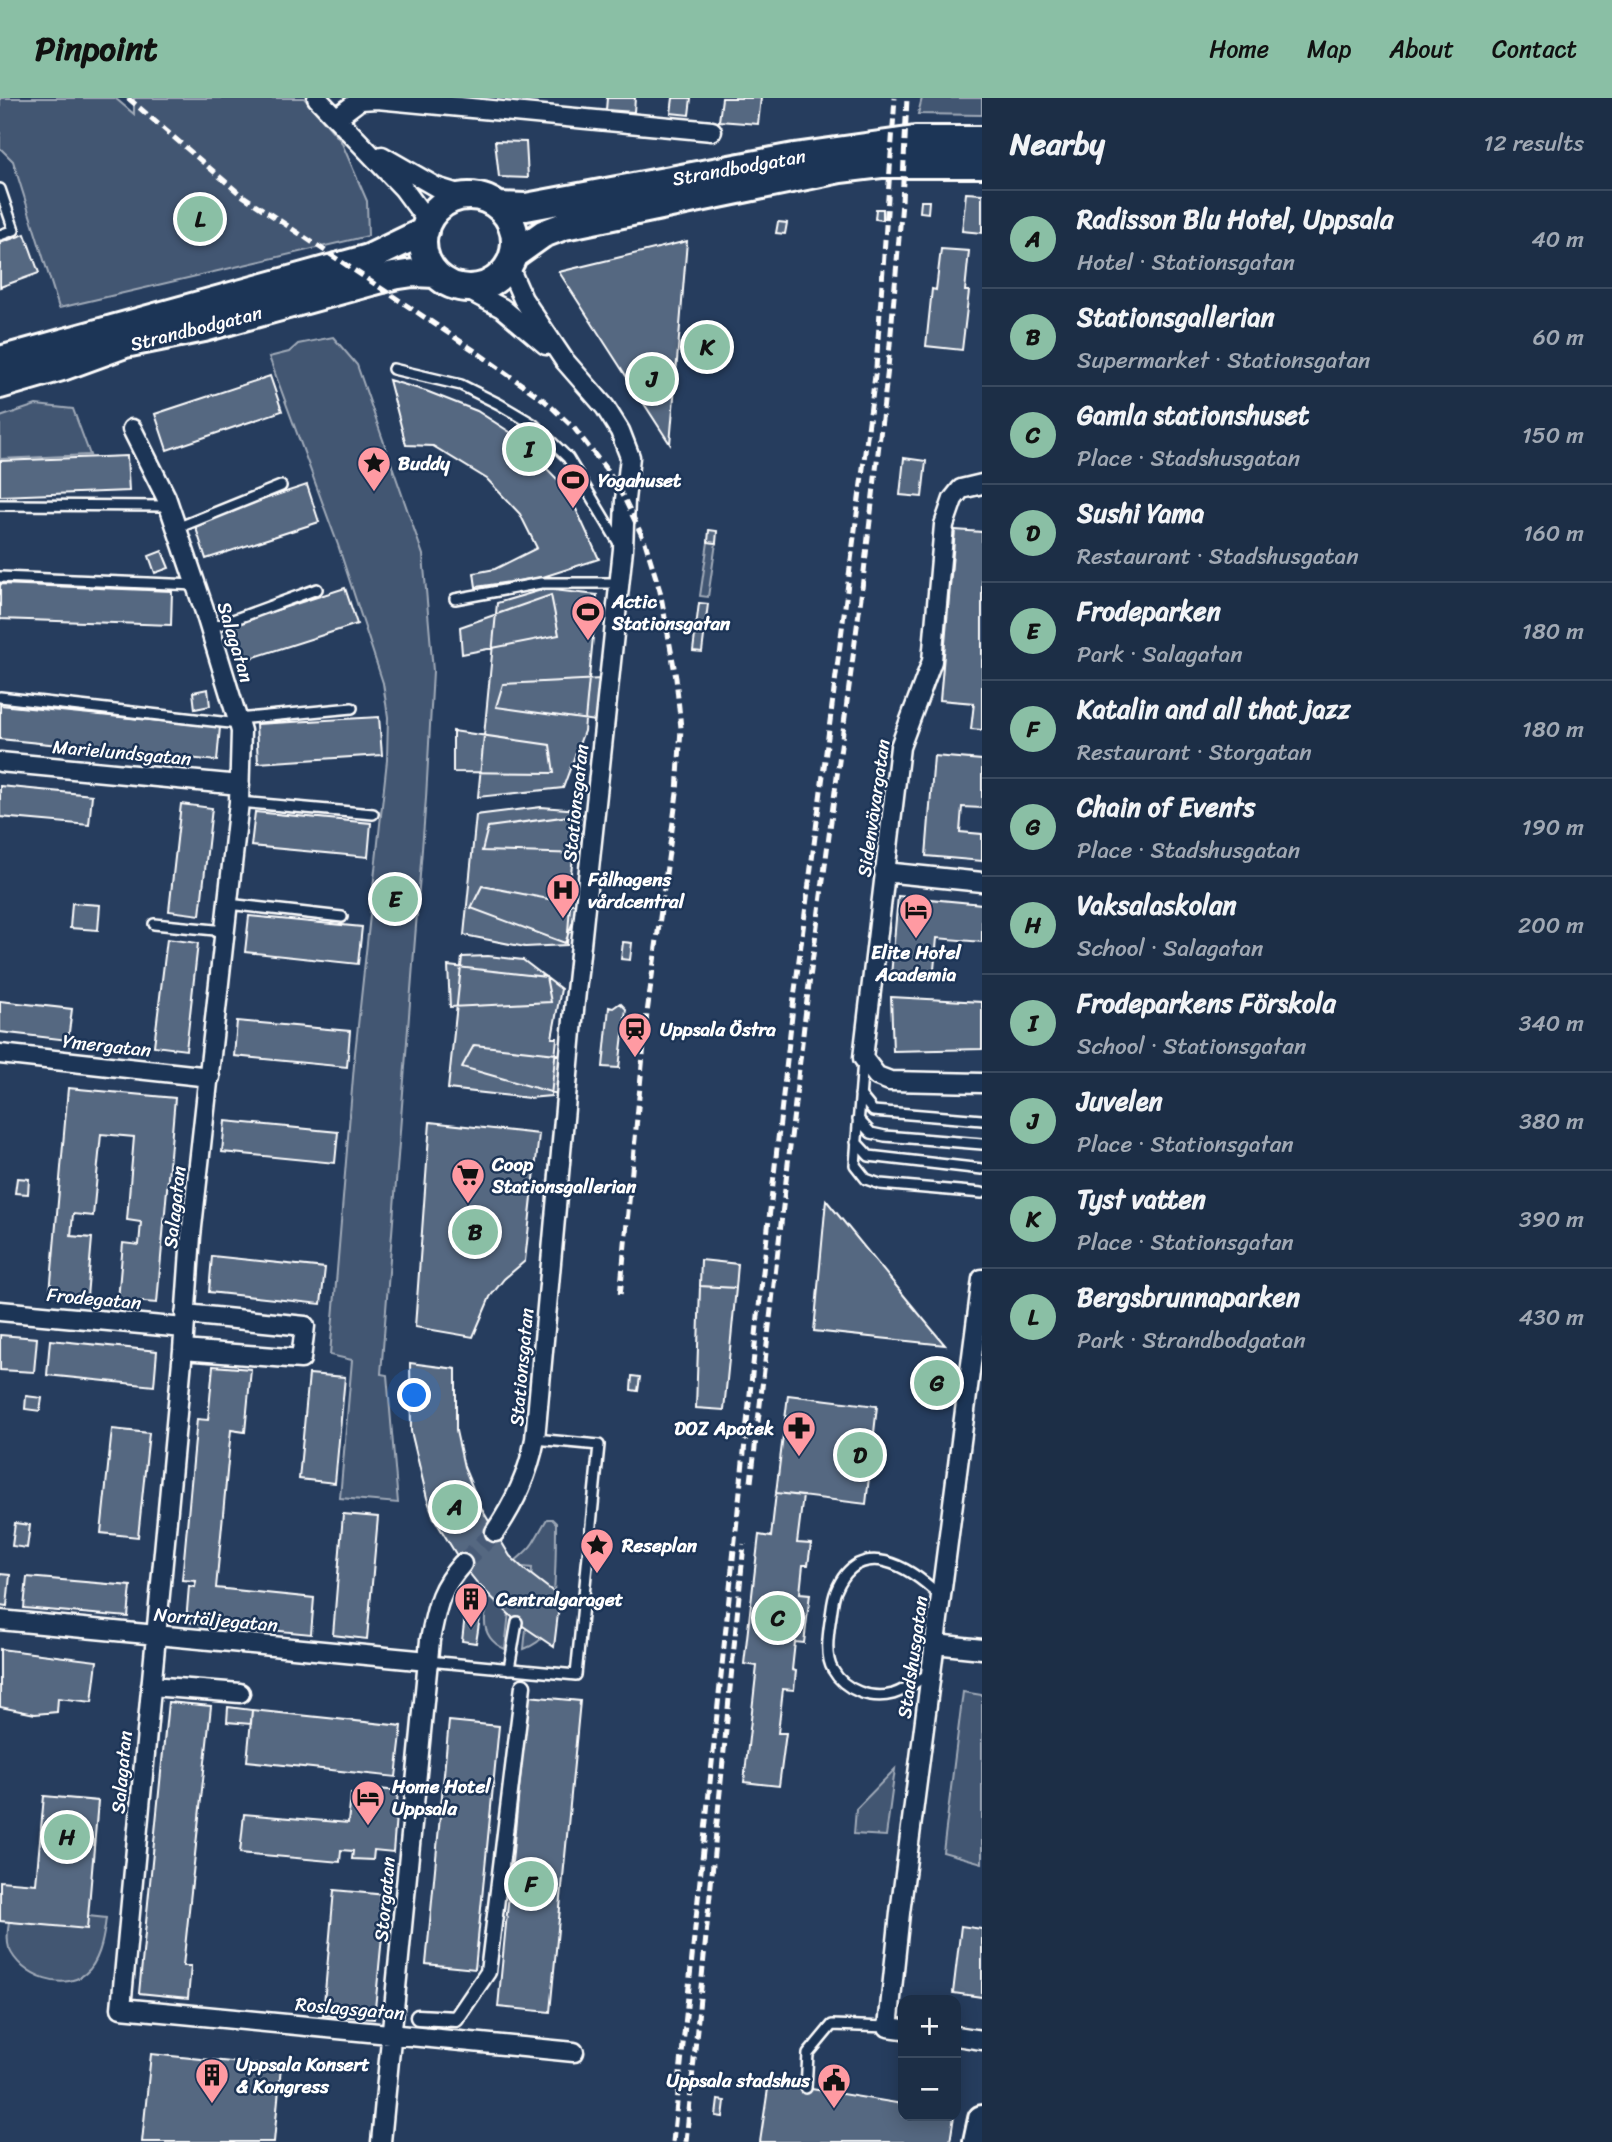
<!DOCTYPE html>
<html lang="en">
<head>
<meta charset="utf-8">
<style>
	body { margin:0; font-family:Sriracha,sans-serif; background:#25364d; color:#f1f3f6 }
	.controls { position:absolute; right:21px; bottom:21px; display:grid; overflow:hidden; border-radius:14px; box-shadow:0 4px 18px #0003 }
	.controls button { width:63px; height:63px; display:grid; place-items:center; padding:0; border:0; border-bottom:2px solid #3a4a5f; background:#1c2e46; color:#f1f3f6; font:35px sans-serif }
	.you { position:absolute; left:415px; top:1298px; width:24px; height:24px; margin:-18px; border:5px solid #fff; border-radius:50%; background:#1a73e8; box-shadow:0 0 0 10px #1a73e833 }
	.badge { display:grid; place-items:center; width:46px; height:46px; border-radius:50%; background:#8abfa5; color:#111; font-size:23px; font-weight:700 }
	.pin { position:absolute; translate:-50% -50%; border:4px solid #fff; box-shadow:0 2px 7px #0006 }
	.list { margin:0; padding:0; list-style:none }
	h2 { display:flex; justify-content:space-between; align-items:center; height:91px; margin:0; padding:0 28px; font-size:30px }
	h2 small { font-size:23px; font-weight:400; color:#a0a8b3 }
	.list li { display:grid; grid-template-columns:46px 1fr auto; gap:21px; align-items:center; box-sizing:border-box; height:98px; padding:0 28px; border-top:2px solid #3a4a5f }
	.list b { display:block; font-size:26px; white-space:nowrap }
	.list p { margin:0; font-size:23px; white-space:nowrap; color:#a0a8b3 }
	.list em { font-size:23px; font-style:normal; color:#a0a8b3 }
	.map { position:relative; flex:none; width:982px; height:2044px; overflow:hidden }
	header { display:flex; align-items:center; gap:42px; box-sizing:border-box; height:98px; padding:0 35px; background:#8abfa5; color:#111 }
	header strong { font-size:33px }
	nav { display:flex; gap:38px; margin-inline-start:auto; font-size:24px }
	main { display:flex }
	aside { flex:1; background:#1c2e46 }
	.map>svg:first-child { display:block }
	.green { fill:#425672; stroke:#a0aab8; stroke-width:2 }
	.building { fill:#556781; stroke:#fff; stroke-width:2 }
	.lines { fill:none; stroke-linecap:round; stroke-linejoin:round }
	.minor-tunnel { stroke:#475a76; stroke-width:18; stroke-dasharray:18 9; stroke-linecap:butt }
	.service-casing { stroke:#fff; stroke-width:14 }
	.pedestrian-casing { stroke:#fff; stroke-width:19 }
	.minor-casing { stroke:#fff; stroke-width:23 }
	.secondary-casing { stroke:#fff; stroke-width:32 }
	.service { stroke:#1d3557; stroke-width:9 }
	.pedestrian { stroke:#1d3557; stroke-width:14 }
	.minor { stroke:#1d3557; stroke-width:18 }
	.secondary { stroke:#1d3557; stroke-width:26 }
	.rail { stroke:#fff; stroke-width:5; stroke-dasharray:10 5; stroke-linecap:butt }
	.labels { text-anchor:middle; stroke-width:5; stroke-linejoin:round; paint-order:stroke }
	.street-label { font-size:19px; fill:#fff; stroke:#1d3557 }
	.poi-label { font-size:19px; font-weight:bold; fill:#fff; stroke:#1d3557; text-anchor:start }
</style>
</head>
<body>
<header>
<strong>Pinpoint</strong>
<nav><a>Home</a><a>Map</a><a>About</a><a>Contact</a></nav>
</header>
<main>
<div class="map">
<svg width="982" height="2044" viewBox="0 0 982 2044">
	<rect width="100%" height="100%" fill="#263d5e"/>
	<filter id="ink" filterUnits="userSpaceOnUse"><feTurbulence type="fractalNoise" baseFrequency=".0143" numOctaves="2"/><feDisplacementMap in="SourceGraphic" scale="14" xChannelSelector="R" yChannelSelector="G"/><feConvolveMatrix kernelMatrix="1 2 1 2 8 2 1 2 1" color-interpolation-filters="sRGB"/></filter>
	<g filter="url(#ink)">
		<!-- green -->
		<path class="green" d="M0,0H115L134,16V0H304L341,43L367,103L368,138L59,210L13,63L0,50Z
			M922,0H982V17L918,16Z
			M333,239L357,267L423,457L433,573L426,700L381,1276L387,1277L398,1405L340,1400L352,1262L330,1257L355,955L387,662L388,619L383,585L338,447L269,259L289,254L298,246Z
			M36,307L73,311L90,357L0,361V319Z
			M708,444L716,445L708,499L700,498Z
			M547,1421H552L556,1425C556,1446 556,1521 546,1535C541,1543 532,1548 524,1551L532,1470L514,1468L505,1551C469,1535 489,1495 506,1472C514,1462 526,1456 533,1445C538,1437 542,1429 547,1421Z
			M963,1594L982,1597V1765L943,1754Z
			M895,1671L886,1738L854,1736L856,1711Z
			M88,1818L106,1820C104,1837 101,1857 90,1871C67,1898 20,1878 9,1850C6,1841 8,1832 9,1823Z"/>
		<!-- building -->
		<path class="building" d="M607,0H635L634,14L606,12Z
			M673,0H691L689,17L671,15Z
			M722,0H761L758,26L719,23Z
			M495,43L526,44L528,80L499,79Z
			M966,95L982,96V135L962,133Z
			M921,103H929L928,115L920,114Z
			M876,111H883V122L875,121Z
			M778,124L787,125L785,136L776,135Z
			M25,136L39,175L0,189V145Z
			M687,143L681,216L670,346L559,174Z
			M941,151L969,153L965,193H969L962,252L926,248L932,191L936,192Z
			M270,278L282,313L167,352L155,316Z
			M389,282L426,293L477,313L513,336L560,384L576,411L599,461L543,479L476,489L474,475L495,471L537,450L520,416L487,381L433,348L406,347Z
			M127,358L129,393L0,398V363Z
			M904,360L926,363L922,399L900,397Z
			M307,387L319,424L206,461L194,424Z
			M709,432L717,433L716,445L708,444Z
			M955,432L982,434V632L971,631L974,605L940,602Z
			M162,453L169,470L155,475L149,458Z
			M0,486L172,493L171,527L0,521Z
			M345,490L357,526L242,563L230,527Z
			M545,491L597,497L584,633L563,690L478,699L497,505Z
			M551,497L559,537L462,556L460,529Z
			M699,505L708,506L702,554L693,553Z
			M601,581L596,623L496,609L503,586Z
			M208,591L210,608L195,611L193,594Z
			M0,607L220,629L217,663L0,641Z
			M379,619L382,657L258,665L256,626Z
			M453,633L550,647L554,675L453,674Z
			M934,658L982,662V710L962,709L960,734L982,736V763L926,758Z
			M0,688L92,697L89,727L0,719Z
			M181,706L212,710L200,817L169,813Z
			M541,709L580,712L568,795H571L567,847L525,849L464,837L476,717Z
			M255,714L371,725L368,759L251,748Z
			M584,716L582,756L482,753L488,729Z
			M482,788L579,807L565,845L471,810Z
			M898,798L982,806V844L937,840L933,882L891,878Z
			M72,805L100,807L98,832L70,830Z
			M249,818L362,829L358,866L245,854Z
			M167,841L198,845L186,952L154,948Z
			M623,844L632,845L630,862L621,861Z
			M488,858L523,862L561,891L552,940H557L551,998L529,1000L448,991L462,859Z
			M448,868L546,879L551,904L450,909Z
			M891,899L982,904V951L893,953Z
			M0,903L72,911L68,942L0,934Z
			M620,905L626,911L619,970L603,969L609,909L613,910Z
			M237,923L350,933L347,969L234,958Z
			M474,947L565,957L561,997L462,969Z
			M68,990L175,1000L157,1205L118,1202L123,1145L139,1147L141,1124L127,1122L134,1039L101,1036L93,1118L73,1116L71,1138L92,1140L87,1199L50,1195Z
			M225,1023L338,1034L335,1065L222,1054Z
			M430,1024L539,1036L525,1163L504,1181L490,1199L473,1239L415,1229Z
			M17,1080L29,1081L28,1096L15,1095Z
			M826,1102L910,1205L945,1247L814,1233Z
			M212,1158L325,1170L321,1206L209,1194Z
			M701,1162L738,1166L736,1190L700,1188Z
			M700,1188L736,1190L724,1312L696,1310Z
			M0,1237L37,1240L34,1274L0,1272Z
			M50,1242L157,1253L154,1288L47,1277Z
			M410,1265L456,1271V1333L464,1369L481,1410L510,1458L525,1472L560,1499L554,1549L517,1524L478,1486L462,1466L434,1420L427,1400L411,1333Z
			M213,1268L251,1271L245,1334L231,1332L216,1490L314,1500L311,1536L186,1524L189,1488L195,1489L196,1483L182,1482L197,1321L208,1322Z
			M309,1276L345,1279L335,1385L299,1381Z
			M632,1278L640,1279L638,1293L631,1292Z
			M788,1297L877,1308L866,1406L776,1395Z
			M26,1298L42,1300L40,1313L25,1311Z
			M112,1331L149,1335L138,1439L101,1435Z
			M776,1395L803,1398L797,1445L811,1446L808,1467H803L800,1495L810,1496L804,1545L795,1544L792,1572L796,1573L794,1592L783,1591L778,1635H786L779,1688L744,1684L757,1568L744,1566L759,1437L771,1439Z
			M343,1416L378,1419L367,1541L333,1537Z
			M15,1425L30,1427L27,1450L12,1448Z
			M0,1476L10,1477L7,1508L0,1507Z
			M27,1479L131,1488L128,1519L24,1510Z
			M465,1517L480,1519L476,1545L462,1543Z
			M0,1551L97,1563L92,1604L58,1600L57,1614L35,1616L0,1609Z
			M528,1598L580,1603L550,1914L498,1909Z
			M168,1604L211,1608L183,1868H191L188,1900L139,1895Z
			M228,1609L252,1612L251,1626L227,1624Z
			M252,1612L402,1628L396,1679L247,1663Z
			M449,1623L499,1628L475,1871L426,1866Z
			M359,1689L398,1693L393,1754L374,1752L373,1762L352,1761L353,1753L341,1752L340,1764L240,1755L244,1716L348,1725L351,1696L358,1697Z
			M44,1698L98,1703L87,1831L0,1823V1783L36,1786Z
			M334,1792L386,1797L374,1921L323,1917Z
			M961,1828L982,1831V1899L953,1895Z
			M151,1956L281,1969L274,2044H142Z
			M769,1984L903,2006V2018H954L950,2044H760Z
			M718,2002L725,2003L723,2019L716,2018Z"/>
		<g class="lines">
			<!-- minor-tunnel -->
			<path class="minor-tunnel" d="M462,1466L495,1434"/>
			<!-- service casing -->
			<g class="service-casing">
				<path id="service" d="M0,91L14,132L0,137
					M393,271L461,287L499,306L533,326L568,360L620,447
					M0,407L169,408
					M177,430L281,388
					M0,479L196,487
					M455,501L541,485H620
					M211,530L317,491
					M0,599L239,626
					M237,621L352,610
					M239,704L373,716
					M228,806L342,819
					M154,826L225,833
					M863,962L855,1067L866,1081L880,1086L982,1095
					M860,997L873,1013L982,1022
					M858,1021L871,1035L885,1038L982,1046
					M856,1044L869,1058L982,1071
					M428,1563L576,1577L599,1347L535,1341
					M509,1571L517,1524
					M930,1575C919,1582 906,1592 893,1596C871,1602 844,1592 833,1572C825,1559 828,1538 830,1524C832,1514 832,1502 836,1493C859,1437 910,1469 940,1498
					M806,1990L808,1956L832,1927L888,1929"/>
			</g>
			<!-- pedestrian casing -->
			<g class="pedestrian-casing">
				<path id="pedestrian" d="M418,1919L456,1921L488,1874L523,1588"/>
			</g>
			<!-- minor casing -->
			<g class="minor-casing">
				<path id="minor" d="M317,0L403,90L428,124
					M336,20L360,2L377,1L712,33
					M382,58L436,89L465,98
					M466,191L502,210L546,247
					M132,331L166,399L204,511L239,626L241,633L239,704L191,1138L183,1252L121,1910L574,1954
					M982,386L961,391L953,401L944,427L932,563L900,649L863,960L877,978L890,983L982,985
					M0,664L240,687
					M884,774L982,784
					M0,956L210,979
					M0,1213L184,1230
					M183,1252L301,1261L305,1228L185,1216
					M495,1434C515,1404 528,1377 535,1341L573,922L623,451L625,402L630,359L620,333L605,309L564,262L523,201L509,169
					M0,1522L428,1563
					M935,1546L982,1551
					M151,1588L240,1595
					M903,1931L888,1929L900,1815L982,1181
					M956,1938L982,1942
					M381,2044L430,1542C437,1509 438,1493 462,1466"/>
			</g>
			<!-- secondary casing -->
			<g class="secondary-casing">
				<path id="secondary" d="M423 144a46 46 0 1 1 92 0a46 46 0 1 1-92 0Z
					M498,108L526,109L794,59L915,42H982
					M515,156L543,136L564,128L840,71L881,66H982
					M0,262L369,160L425,133
					M0,287L62,269L125,246L204,230L393,178L413,175L436,176
					M977,2044L982,2021"/>
			</g>
			<!-- service -->
			<use href="#service" class="service"/>
			<!-- pedestrian -->
			<use href="#pedestrian" class="pedestrian"/>
			<!-- minor -->
			<use href="#minor" class="minor"/>
			<!-- secondary -->
			<use href="#secondary" class="secondary"/>
			<!-- rail -->
			<path class="rail" d="M128,0L240,96L478,255L545,303L574,330L609,375L625,402L645,444L660,493L668,536L676,580L681,630L677,695L647,915L620,1198
				M751,1384L807,902L861,499L888,270L902,104L907,0
				M673,2044L758,1218L794,900L876,270L895,0
				M686,2044L744,1446"/>
		</g>
	</g>
	<!-- icons -->
	<defs>
		<g id="sight-pin" transform="scale(1.75)"><path d="M0 17L-7.5 6A9.5 9.5 0 1 1 7.5 6Z" fill="#ff9aa2" stroke="#1d3557"/><path d="M0-6L1.8-2.2L6-1.7L2.9 1.2L3.7 5.4L0 3.3L-3.7 5.4L-2.9 1.2L-6-1.7L-1.8-2.2Z" fill="#111"/></g>
		<g id="stadium-pin" transform="scale(1.75)"><path d="M0 17L-7.5 6A9.5 9.5 0 1 1 7.5 6Z" fill="#ff9aa2" stroke="#1d3557"/><path d="M0-5a6.5 5 0 1 0 0 10a6.5 5 0 1 0 0-10ZM-3.5-1.8h7v3.6h-7Z" fill="#111"/></g>
		<g id="hospital-pin" transform="scale(1.75)"><path d="M0 17L-7.5 6A9.5 9.5 0 1 1 7.5 6Z" fill="#ff9aa2" stroke="#1d3557"/><path d="M-5-5h3v3.5h4V-5h3V5h-3V1.5h-4V5h-3Z" fill="#111"/></g>
		<g id="hotel-pin" transform="scale(1.75)"><path d="M0 17L-7.5 6A9.5 9.5 0 1 1 7.5 6Z" fill="#ff9aa2" stroke="#1d3557"/><path d="M-6-4.5h1.5V1H6V5H4.5V3h-9V5H-6ZM-4 0a1.8 1.8 0 1 1 3.6 0ZM.5 0V-2.5h3Q6-2.5 6 0Z" fill="#111"/></g>
		<g id="station-pin" transform="scale(1.75)"><path d="M0 17L-7.5 6A9.5 9.5 0 1 1 7.5 6Z" fill="#ff9aa2" stroke="#1d3557"/><path d="M-3-6H3Q5-6 5-4V2Q5 4 3 4L4.5 6H3L1.5 4h-3L-3 6H-4.5L-3 4Q-5 4-5 2V-4Q-5-6-3-6ZM-3.5-4v3h7v-3ZM-3.5 1v1.5H-2V1ZM2 1v1.5H3.5V1Z" fill="#111"/></g>
		<g id="supermarket-pin" transform="scale(1.75)"><path d="M0 17L-7.5 6A9.5 9.5 0 1 1 7.5 6Z" fill="#ff9aa2" stroke="#1d3557"/><path d="M-6-5.5h2.5l.6 2H6L4.5 2H-2.5L-4.4-4H-6ZM-1.5 3.2a1.3 1.3 0 1 0 .1 0ZM3 3.2a1.3 1.3 0 1 0 .1 0Z" fill="#111"/></g>
		<g id="pharmacy-pin" transform="scale(1.75)"><path d="M0 17L-7.5 6A9.5 9.5 0 1 1 7.5 6Z" fill="#ff9aa2" stroke="#1d3557"/><path d="M-2-6h4v4h4v4h-4v4h-4v-4h-4v-4h4Z" fill="#111"/></g>
		<g id="building-pin" transform="scale(1.75)"><path d="M0 17L-7.5 6A9.5 9.5 0 1 1 7.5 6Z" fill="#ff9aa2" stroke="#1d3557"/><path d="M-4-6H4V6H1V3H-1V6H-4ZM-2.5-4.3h1.7v1.8h-1.7ZM.8-4.3h1.7v1.8H.8ZM-2.5-1h1.7V.8h-1.7ZM.8-1h1.7V.8H.8Z" fill="#111"/></g>
		<g id="civic-pin" transform="scale(1.75)"><path d="M0 17L-7.5 6A9.5 9.5 0 1 1 7.5 6Z" fill="#ff9aa2" stroke="#1d3557"/><path d="M-.6-6.5H3V-4.5H.6V-3L4-1V1h2V6H-6V1h2V-1L-.6-3ZM-1.2 2.5V6h2.4V2.5Z" fill="#111"/></g>
	</defs>
	<g fill-rule="evenodd">
		<use href="#sight-pin" x="374" y="365"/>
		<use href="#stadium-pin" x="573" y="382"/>
		<use href="#stadium-pin" x="588" y="514"/>
		<use href="#hospital-pin" x="563" y="792"/>
		<use href="#hotel-pin" x="916" y="812"/>
		<use href="#station-pin" x="635" y="931"/>
		<use href="#supermarket-pin" x="468" y="1077"/>
		<use href="#pharmacy-pin" x="799" y="1330"/>
		<use href="#sight-pin" x="597" y="1447"/>
		<use href="#building-pin" x="471" y="1501"/>
		<use href="#hotel-pin" x="368" y="1699"/>
		<use href="#building-pin" x="212" y="1977"/>
		<use href="#civic-pin" x="834" y="1982"/>
	</g>
	<g class="labels">
		<!-- street labels -->
		<g class="street-label">
			<text transform="translate(739 69) rotate(-10)" y="7">Strandbodgatan</text>
			<text transform="translate(196 230) rotate(-14)" y="7">Strandbodgatan</text>
			<text transform="translate(236 544) rotate(73)" y="7">Salagatan</text>
			<text transform="translate(122 654) rotate(5)" y="7">Marielundsgatan</text>
			<text transform="translate(575 705) rotate(-84)" y="7">Stationsgatan</text>
			<text transform="translate(873 710) rotate(-82)" y="7">Sidenvävargatan</text>
			<text transform="translate(107 947) rotate(6)" y="7">Ymergatan</text>
			<text transform="translate(174 1109) rotate(-84)" y="7">Salagatan</text>
			<text transform="translate(94 1200) rotate(5)" y="7">Frodegatan</text>
			<text transform="translate(521 1269) rotate(-85)" y="7">Stationsgatan</text>
			<text transform="translate(216 1521) rotate(5)" y="7">Norrtäljegatan</text>
			<text transform="translate(912 1559) rotate(-82)" y="7">Stadshusgatan</text>
			<text transform="translate(121 1674) rotate(-85)" y="7">Salagatan</text>
			<text transform="translate(384 1801) rotate(-85)" y="7">Storgatan</text>
			<text transform="translate(350 1910) rotate(5)" y="7">Roslagsgatan</text>
		</g>
		<!-- poi labels -->
		<g class="poi-label">
			<text x="398" y="372">Buddy</text>
			<text x="598" y="389">Yogahuset</text>
			<text x="612" y="510">Actic<tspan x="612" dy="22">Stationsgatan</tspan></text>
			<text x="588" y="788">Fålhagens<tspan x="588" dy="22">vårdcentral</tspan></text>
			<text x="916" y="861" text-anchor="middle">Elite Hotel<tspan x="916" dy="22">Academia</tspan></text>
			<text x="660" y="938">Uppsala Östra</text>
			<text x="492" y="1073">Coop<tspan x="492" dy="22">Stationsgallerian</tspan></text>
			<text x="774" y="1337" text-anchor="end">DOZ Apotek</text>
			<text x="622" y="1454">Reseplan</text>
			<text x="496" y="1508">Centralgaraget</text>
			<text x="392" y="1695">Home Hotel<tspan x="392" dy="22">Uppsala</tspan></text>
			<text x="236" y="1973">Uppsala Konsert<tspan x="236" dy="22">&amp; Kongress</tspan></text>
			<text x="810" y="1989" text-anchor="end">Uppsala stadshus</text>
		</g>
	</g>
</svg>
<div class="controls">
<button>+</button>
<button>−</button>
</div>
<div class="you"></div>
<div class="pin badge" style="left:455px;top:1409px">A</div>
<div class="pin badge" style="left:475px;top:1134px">B</div>
<div class="pin badge" style="left:778px;top:1520px">C</div>
<div class="pin badge" style="left:860px;top:1357px">D</div>
<div class="pin badge" style="left:395px;top:801px">E</div>
<div class="pin badge" style="left:531px;top:1786px">F</div>
<div class="pin badge" style="left:937px;top:1285px">G</div>
<div class="pin badge" style="left:67px;top:1739px">H</div>
<div class="pin badge" style="left:529px;top:351px">I</div>
<div class="pin badge" style="left:652px;top:281px">J</div>
<div class="pin badge" style="left:707px;top:249px">K</div>
<div class="pin badge" style="left:200px;top:121px">L</div>
</div>
<aside>
<h2>Nearby<small>12 results</small></h2>
<ul class="list">
<li><span class="badge">A</span><div><b>Radisson Blu Hotel, Uppsala</b><p>Hotel · Stationsgatan</p></div><em>40 m</em></li>
<li><span class="badge">B</span><div><b>Stationsgallerian</b><p>Supermarket · Stationsgatan</p></div><em>60 m</em></li>
<li><span class="badge">C</span><div><b>Gamla stationshuset</b><p>Place · Stadshusgatan</p></div><em>150 m</em></li>
<li><span class="badge">D</span><div><b>Sushi Yama</b><p>Restaurant · Stadshusgatan</p></div><em>160 m</em></li>
<li><span class="badge">E</span><div><b>Frodeparken</b><p>Park · Salagatan</p></div><em>180 m</em></li>
<li><span class="badge">F</span><div><b>Katalin and all that jazz</b><p>Restaurant · Storgatan</p></div><em>180 m</em></li>
<li><span class="badge">G</span><div><b>Chain of Events</b><p>Place · Stadshusgatan</p></div><em>190 m</em></li>
<li><span class="badge">H</span><div><b>Vaksalaskolan</b><p>School · Salagatan</p></div><em>200 m</em></li>
<li><span class="badge">I</span><div><b>Frodeparkens Förskola</b><p>School · Stationsgatan</p></div><em>340 m</em></li>
<li><span class="badge">J</span><div><b>Juvelen</b><p>Place · Stationsgatan</p></div><em>380 m</em></li>
<li><span class="badge">K</span><div><b>Tyst vatten</b><p>Place · Stationsgatan</p></div><em>390 m</em></li>
<li><span class="badge">L</span><div><b>Bergsbrunnaparken</b><p>Park · Strandbodgatan</p></div><em>430 m</em></li>
</ul>
</aside>
</main>
</body>
</html>
